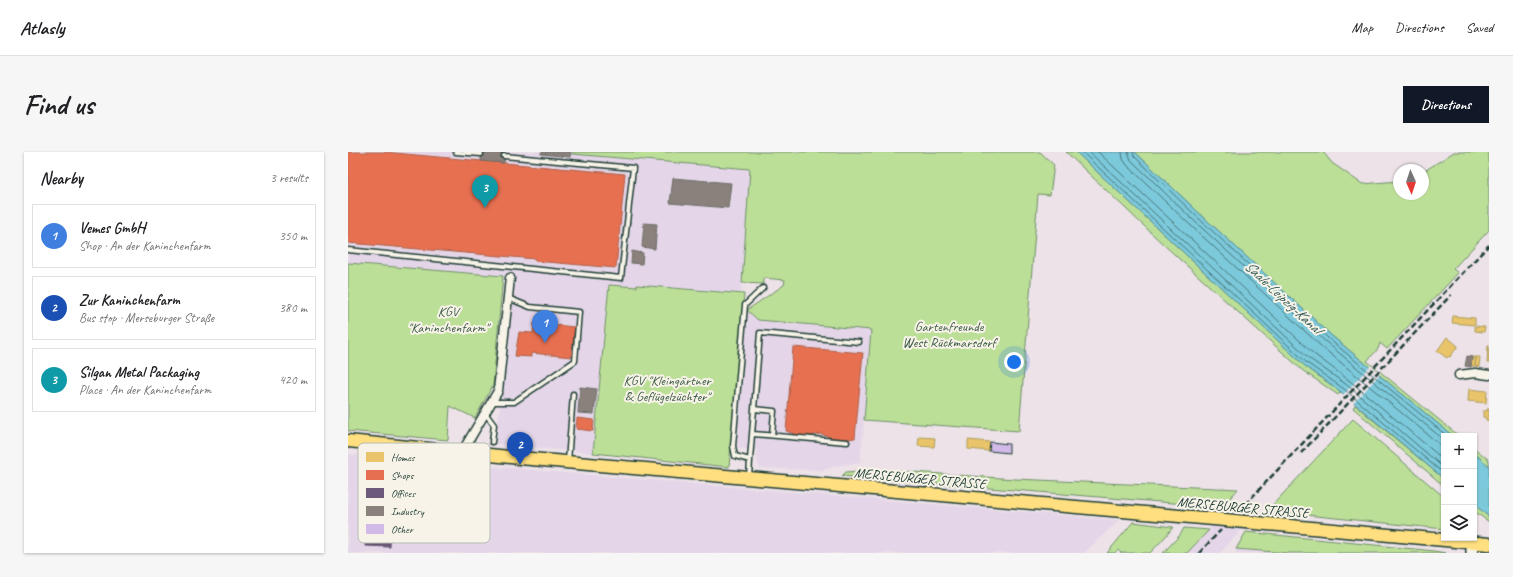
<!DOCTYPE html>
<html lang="en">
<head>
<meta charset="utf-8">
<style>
	body { margin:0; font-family:Caveat,sans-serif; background:#f6f6f6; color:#202124 }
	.controls { position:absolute; right:12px; bottom:12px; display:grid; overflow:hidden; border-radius:0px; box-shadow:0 1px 3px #0004 }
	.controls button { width:36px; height:36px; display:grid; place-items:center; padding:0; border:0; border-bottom:1px solid #e0e0e0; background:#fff; color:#202124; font:20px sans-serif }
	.compass { position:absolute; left:1045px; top:12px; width:36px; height:36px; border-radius:50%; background:#fff; box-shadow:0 1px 3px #0004; rotate:177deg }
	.you { position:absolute; left:666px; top:210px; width:14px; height:14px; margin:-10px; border:3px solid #fff; border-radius:50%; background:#1a73e8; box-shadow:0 0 0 6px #1a73e833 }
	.badge { display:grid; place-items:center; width:26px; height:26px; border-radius:50%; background:#111827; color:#fff; font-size:13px; font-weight:700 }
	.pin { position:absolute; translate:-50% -33px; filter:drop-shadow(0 1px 2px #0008) }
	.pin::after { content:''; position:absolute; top:21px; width:14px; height:12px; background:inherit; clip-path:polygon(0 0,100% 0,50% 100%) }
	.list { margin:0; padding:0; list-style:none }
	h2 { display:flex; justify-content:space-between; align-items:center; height:52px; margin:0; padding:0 16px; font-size:17px }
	h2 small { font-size:13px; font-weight:400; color:#757577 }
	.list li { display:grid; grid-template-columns:26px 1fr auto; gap:12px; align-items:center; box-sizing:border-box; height:64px; margin:0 8px 8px; padding:0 8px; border:1px solid #e0e0e0; border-radius:0px }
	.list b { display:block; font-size:15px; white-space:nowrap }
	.list p { margin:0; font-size:13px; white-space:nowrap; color:#757577 }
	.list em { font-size:13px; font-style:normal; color:#757577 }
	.icon { flex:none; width:22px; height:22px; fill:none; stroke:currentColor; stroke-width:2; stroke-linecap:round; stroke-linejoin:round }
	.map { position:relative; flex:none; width:1141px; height:401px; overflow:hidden; border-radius:0px }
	header { display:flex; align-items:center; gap:24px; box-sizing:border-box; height:56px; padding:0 20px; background:#fff; border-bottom:1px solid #e0e0e0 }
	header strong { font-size:19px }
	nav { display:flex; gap:22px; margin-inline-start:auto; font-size:14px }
	.intro { display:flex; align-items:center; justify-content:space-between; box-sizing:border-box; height:96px; padding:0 24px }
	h1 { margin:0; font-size:28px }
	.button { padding:10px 18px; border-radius:0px; background:#111827; color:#fff; font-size:14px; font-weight:700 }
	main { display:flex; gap:24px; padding:0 24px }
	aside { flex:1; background:#fff; border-radius:0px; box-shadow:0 1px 3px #0004 }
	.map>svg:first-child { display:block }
	.built { fill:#e4d6e8 }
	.green { fill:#bcdf98; stroke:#6e8e66 }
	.water { fill:#7dc9dc; stroke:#579199 }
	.pier { fill:#ece2e8 }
	.homes { fill:#e9c46a; stroke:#ac9c5a }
	.shops { fill:#e76f51; stroke:#ab6048 }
	.offices { fill:#6d597a; stroke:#565165 }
	.industry { fill:#8a817c; stroke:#6a6d66 }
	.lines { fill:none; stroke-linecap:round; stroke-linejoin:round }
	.shore { stroke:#457577; stroke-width:1 }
	.building { fill:#d1b9e8; stroke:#1f3d34 }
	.lane-casing { stroke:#1f3d34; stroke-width:7 }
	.street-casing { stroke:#1f3d34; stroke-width:11 }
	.secondary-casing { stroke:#1f3d34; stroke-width:14 }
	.primary-casing { stroke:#1f3d34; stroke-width:15 }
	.lane { stroke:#f7f3e8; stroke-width:4 }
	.street { stroke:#f7f3e8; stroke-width:8 }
	.secondary { stroke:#f7f3e8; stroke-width:11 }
	.primary { stroke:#ffdf80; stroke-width:12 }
	.rail { stroke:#1f3d34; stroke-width:2.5; stroke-dasharray:6 3; stroke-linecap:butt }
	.primary-bridge-casing { stroke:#1f3d34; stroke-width:15; stroke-linecap:butt }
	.primary-bridge { stroke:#ffdf80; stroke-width:12 }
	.labels { text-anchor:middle; stroke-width:4; stroke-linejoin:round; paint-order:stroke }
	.park-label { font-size:14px; fill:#3e5d48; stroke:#f7f3e8 }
	.street-label { font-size:14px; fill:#1f3d34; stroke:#f7f3e8 }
	.water-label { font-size:15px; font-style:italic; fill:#325956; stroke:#f7f3e8 }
	.key { fill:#f7f3e8; stroke:#b6bcb2; stroke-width:1 }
	.key-label { font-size:11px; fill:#1f3d34 }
</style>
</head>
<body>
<header>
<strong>Atlasly</strong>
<nav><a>Map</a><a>Directions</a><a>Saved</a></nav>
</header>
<div class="intro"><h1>Find us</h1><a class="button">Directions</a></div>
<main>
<aside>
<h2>Nearby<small>3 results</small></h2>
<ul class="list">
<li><span class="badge" style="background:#3f7fe0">1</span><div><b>Vemes GmbH</b><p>Shop · An der Kaninchenfarm</p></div><em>350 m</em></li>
<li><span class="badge" style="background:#1a4fb4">2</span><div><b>Zur Kaninchenfarm</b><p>Bus stop · Merseburger Straße</p></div><em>380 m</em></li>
<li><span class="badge" style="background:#0f9aa8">3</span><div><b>Silgan Metal Packaging</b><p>Place · An der Kaninchenfarm</p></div><em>420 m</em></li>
</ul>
</aside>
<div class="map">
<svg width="1141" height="401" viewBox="0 0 1141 401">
	<rect width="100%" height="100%" fill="#ece2e8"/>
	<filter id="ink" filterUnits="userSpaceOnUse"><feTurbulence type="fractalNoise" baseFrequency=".025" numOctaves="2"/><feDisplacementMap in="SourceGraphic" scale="8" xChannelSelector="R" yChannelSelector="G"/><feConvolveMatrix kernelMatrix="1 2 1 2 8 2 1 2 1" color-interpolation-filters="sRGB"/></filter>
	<g filter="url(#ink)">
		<!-- built -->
		<path class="built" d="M0,0H225V2L402,17L393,141L289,133V135L261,133L245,301L148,292L165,125L0,111Z
			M399,158L411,168L524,178L512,311L491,313L475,318L412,316L409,309V298L388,296Z
			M0,302L56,307L771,368L736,401H0Z
			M877,361L894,377L872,401H839Z
			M888,397L940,401H888Z"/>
		<!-- green -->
		<path class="green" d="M225,0H692L706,13L702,43L690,42L671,279L516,268L523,178L410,168L399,158L436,133L437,128L415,126V132L394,131L402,17L224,2Z
			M718,0H728L957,214L993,240L990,243L954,218L816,93Z
			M787,0H975L984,11L1014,32L1051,29V42H1075V20L1106,0H1141V78L1105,117L1110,121L1039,197L1032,191L1030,197L1019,209L1111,284H1105L984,184L849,59Z
			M0,111L155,124L145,233L127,266L102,254L100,288L0,279Z
			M261,133L289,135V133L396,142L381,315L245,301Z
			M1007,253L1096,327V334L1005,256Z
			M1005,267L1096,345V377L919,359Z
			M1126,296L1141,308V314L1126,301Z
			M510,319L565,320L667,327L890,337L874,355L494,324L498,320Z
			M1126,352L1141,365V370L1126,359Z
			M785,370L825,375L818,384L802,401H773L770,398L767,401H759Z
			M836,376L861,378L839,401H815L832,383Z
			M898,380L1086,399L1098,401H940L888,397Z"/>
		<!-- water -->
		<path class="water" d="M728,0H787L849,59L984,184L1105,284H1096V327L993,240L957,214Z
			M1126,301L1141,314V365L1126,352Z"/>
		<!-- pier -->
		<path class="pier" d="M1023,213L1033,221L1004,253L994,244Z"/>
		<!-- homes -->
		<path class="homes" d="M1105,164L1127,166V173L1104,171Z
			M1127,174L1137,175L1136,180L1127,179Z
			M1099,185L1110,194L1102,205L1101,204L1099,206L1089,199Z
			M1140,194H1141V211H1139Z
			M1124,205H1128L1127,214H1123Z
			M1128,205H1132L1131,215L1127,214Z
			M1121,237L1139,239L1138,251L1120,249Z
			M1139,257H1141V269L1138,268V266L1135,265V259H1139Z
			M571,285L587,286L586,295L570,294Z
			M620,288L642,290L641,299L620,297Z"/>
		<!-- shops -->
		<path class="shops" d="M0,0H36L277,22L268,116L187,109V107L0,91Z
			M186,171L227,175L223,205L183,201V205L167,204L171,180L185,181Z
			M445,195L515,201L507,286L491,288L473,282L455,285L438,279Z
			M229,266L246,268L245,279L228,277Z"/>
		<!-- offices -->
		<path class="offices" d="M20,341L44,342L42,395L17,394Z"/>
		<!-- industry -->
		<path class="industry" d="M133,0H157L156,11L133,9Z
			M193,0H223L222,5L193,2Z
			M325,26L383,31L380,56L322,51Z
			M296,71L309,72L307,97L294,95Z
			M284,99L295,101L294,112L283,111Z
			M1119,204L1124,205L1123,215L1117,214Z
			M232,235L249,237L246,262L230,261Z"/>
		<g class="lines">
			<!-- shore -->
			<path class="shore" d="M734,0L959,211L996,237L1096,322
				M741,0L962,207L999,233L1096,316
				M750,0L966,202L1002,229L1096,308
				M774,0L775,7L779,13L839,70L974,195L1096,296
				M780,0L783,8L843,66L978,190L1096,288
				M785,0L786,4L846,62L981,187L1099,284"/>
		</g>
		<!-- building -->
		<path class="building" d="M642,290L661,292V301L641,299Z"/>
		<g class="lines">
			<!-- lane casing -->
			<g class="lane-casing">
				<path id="lane" d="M108,0L133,2
					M0,98L273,126L285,16L156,4
					M144,250H166L227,209L231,160L182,155L160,146
					M406,257L426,259L424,283
					M137,261L146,273L144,290
					M405,282L499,290
					M17,291L15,313L49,316
					M402,308L412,181L511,190
					M220,310L225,242
					M401,325L402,308L387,304L385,294L397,153L415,136"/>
			</g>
			<!-- street casing -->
			<g class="street-casing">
				<path id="street" d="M1111,223L1127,221L1141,223
					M114,300L150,239L162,126"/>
			</g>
			<!-- secondary casing -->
			<g class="secondary-casing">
				<path id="secondary" d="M1124,401V390"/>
			</g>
			<!-- primary casing -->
			<g class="primary-casing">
				<path id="primary" d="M0,289L172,306L877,368
					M897,370L1141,392"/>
			</g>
			<!-- lane -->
			<use href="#lane" class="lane"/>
			<!-- street -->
			<use href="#street" class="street"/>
			<!-- secondary -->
			<use href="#secondary" class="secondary"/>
			<!-- primary -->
			<use href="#primary" class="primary"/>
			<!-- rail -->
			<path class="rail" d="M953,301L1103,143
				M891,359L1141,93
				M851,401L873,378"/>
			<!-- primary-bridge casing -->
			<g class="primary-bridge-casing">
				<path id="primary-bridge" d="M877,368L897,370"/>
			</g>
			<!-- primary-bridge -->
			<use href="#primary-bridge" class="primary-bridge"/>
		</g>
	</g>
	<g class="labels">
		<!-- park labels -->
		<g class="park-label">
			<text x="100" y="164">KGV<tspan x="100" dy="16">"Kaninchenfarm"</tspan></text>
			<text x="601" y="179">Gartenfreunde<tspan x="601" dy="16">West Rückmarsdorf</tspan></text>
			<text x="319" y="233">KGV "Kleingärtner<tspan x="319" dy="16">&amp; Geflügelzüchter"</tspan></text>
		</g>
		<!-- street labels -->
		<g class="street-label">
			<text transform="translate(572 326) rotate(5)" y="5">MERSEBURGER STRASSE</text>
			<text transform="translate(895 355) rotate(5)" y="5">MERSEBURGER STRASSE</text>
		</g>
		<!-- water labels -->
		<g class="water-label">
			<text transform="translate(935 145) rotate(43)" y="5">Saale-Leipzig-Kanal</text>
		</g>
	</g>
	<!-- legend -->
	<rect x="10" y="291" width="132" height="100" rx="6" class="key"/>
	<rect x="18" y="300" width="18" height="10" fill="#e9c46a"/>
	<rect x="18" y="318" width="18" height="10" fill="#e76f51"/>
	<rect x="18" y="336" width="18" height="10" fill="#6d597a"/>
	<rect x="18" y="354" width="18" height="10" fill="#8a817c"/>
	<rect x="18" y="372" width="18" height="10" fill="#d1b9e8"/>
	<g class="key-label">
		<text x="43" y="309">Homes</text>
		<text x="43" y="327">Shops</text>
		<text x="43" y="345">Offices</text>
		<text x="43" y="363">Industry</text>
		<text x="43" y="381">Other</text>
	</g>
</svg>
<div class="controls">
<button>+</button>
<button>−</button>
<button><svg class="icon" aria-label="layers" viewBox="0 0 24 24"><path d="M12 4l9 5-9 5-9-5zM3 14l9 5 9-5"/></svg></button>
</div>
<svg class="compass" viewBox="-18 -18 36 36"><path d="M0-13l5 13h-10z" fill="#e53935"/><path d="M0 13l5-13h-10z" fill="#757577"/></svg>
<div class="you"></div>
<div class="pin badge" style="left:197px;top:191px;background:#3f7fe0">1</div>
<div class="pin badge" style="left:172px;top:313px;background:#1a4fb4">2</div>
<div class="pin badge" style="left:137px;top:56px;background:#0f9aa8">3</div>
</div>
</main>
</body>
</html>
